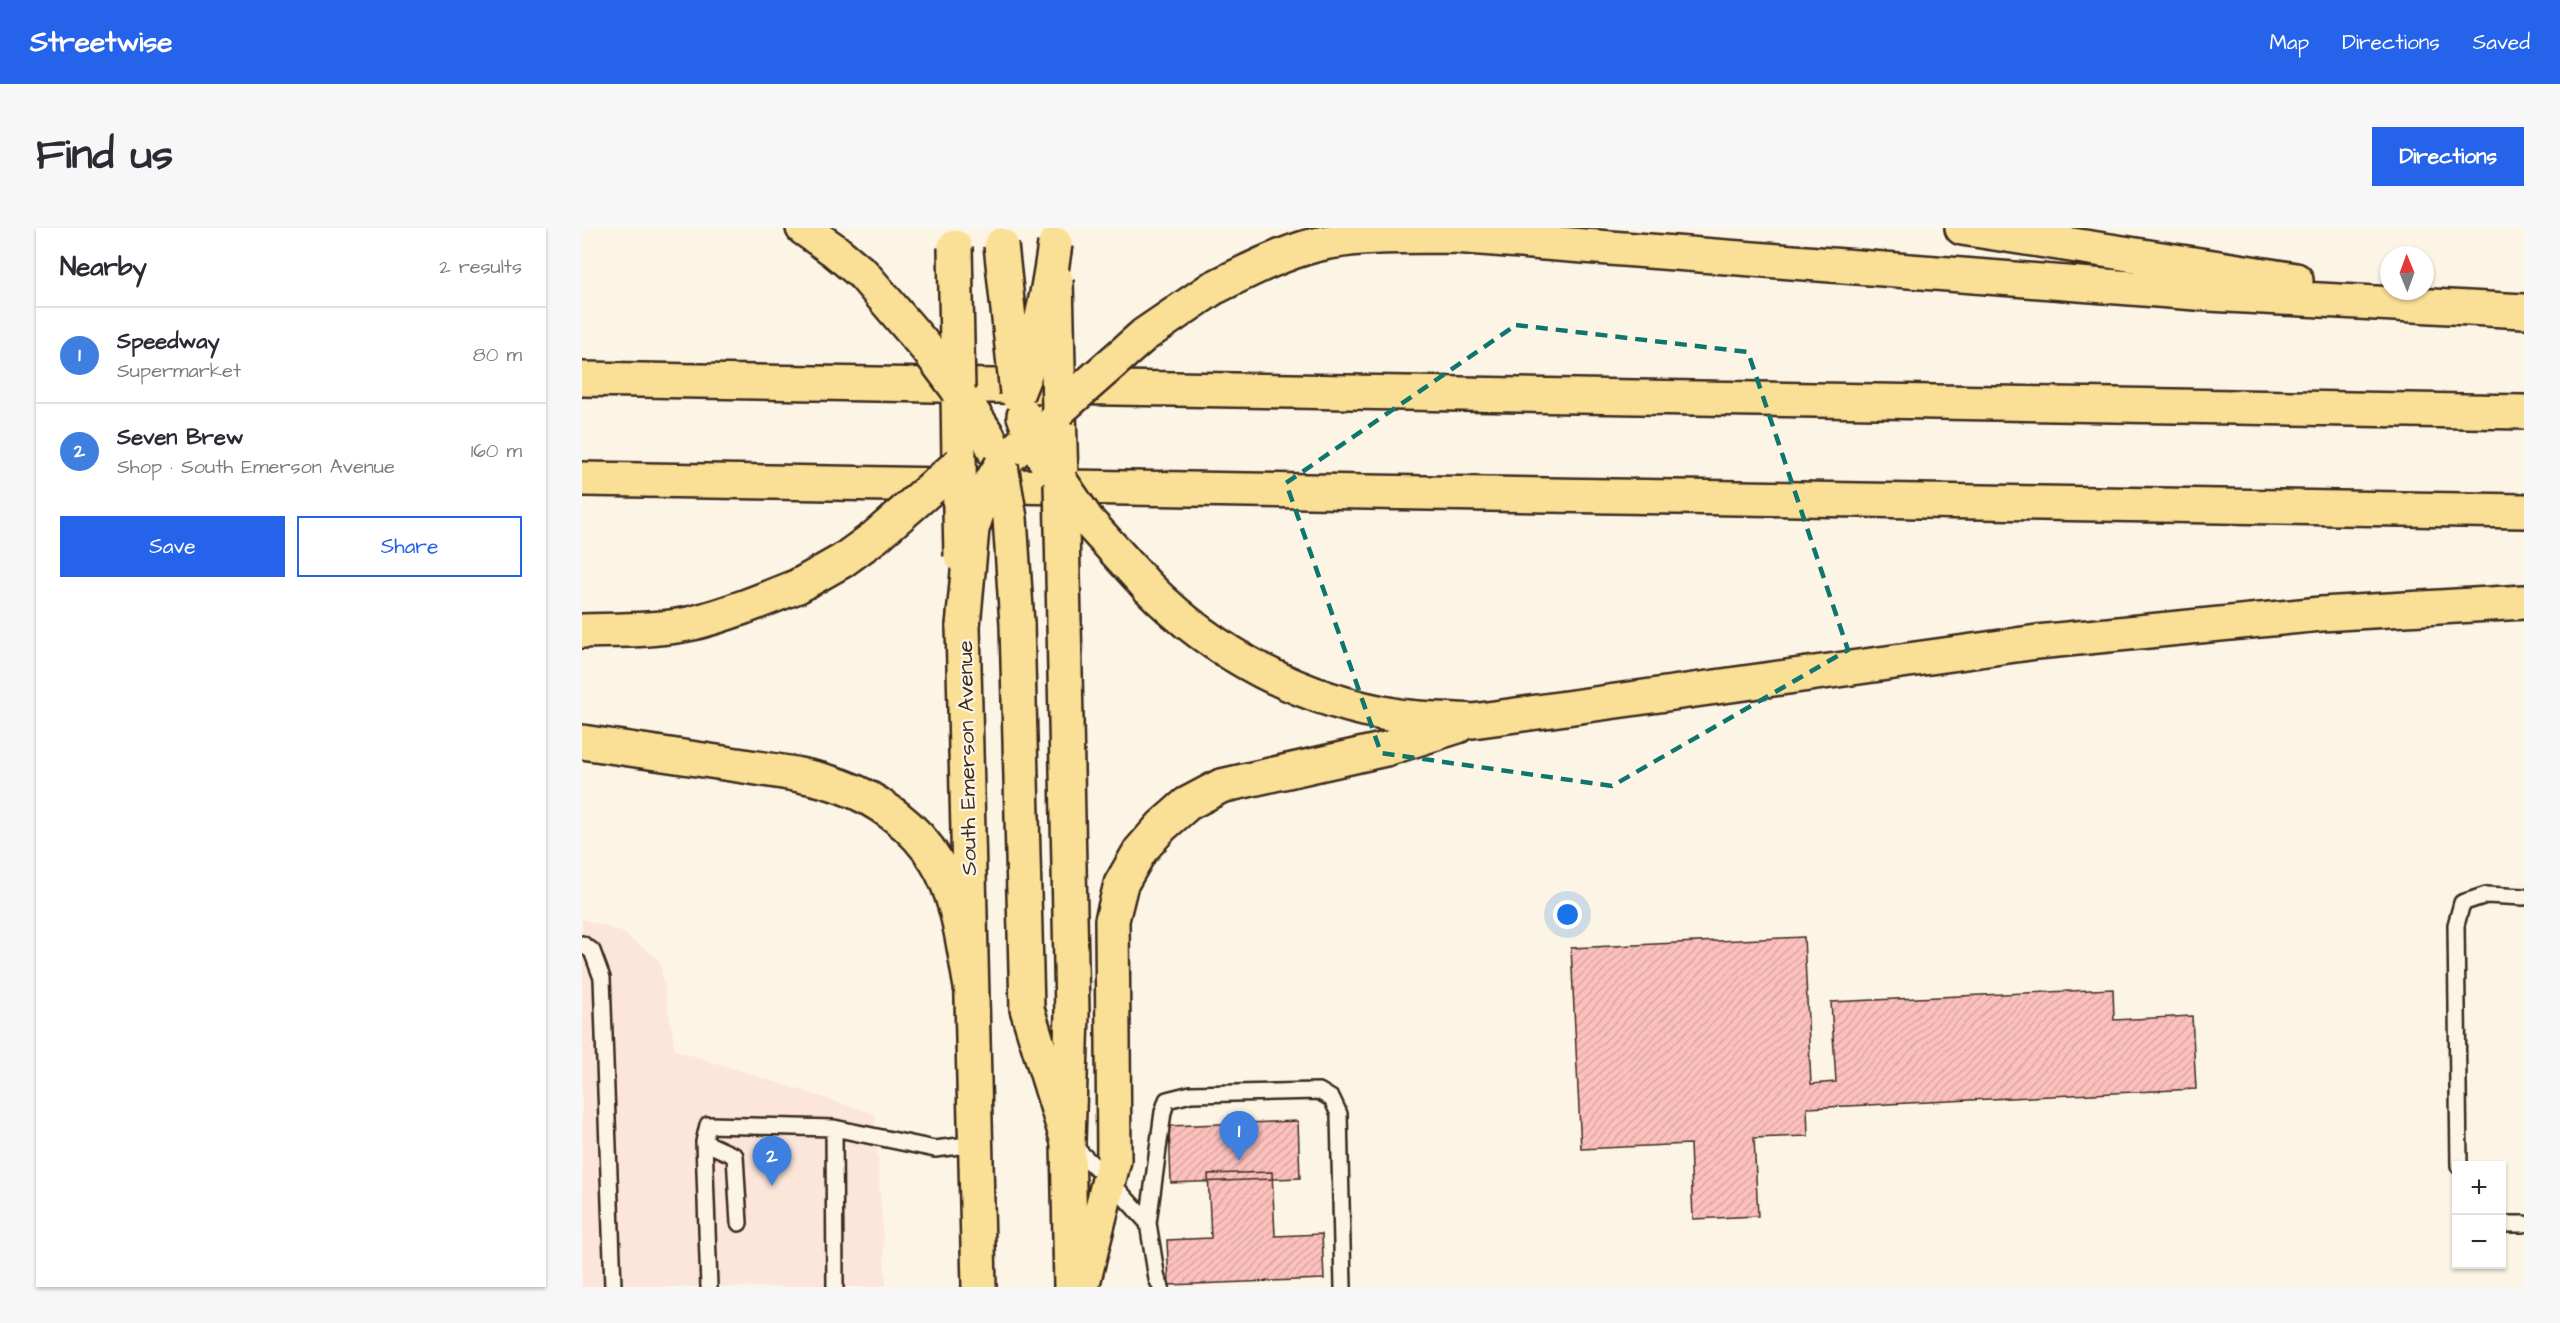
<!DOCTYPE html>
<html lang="en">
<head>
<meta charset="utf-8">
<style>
	body { margin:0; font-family:"Architects Daughter",sans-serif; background:#f7f7f7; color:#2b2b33 }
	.controls { position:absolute; right:18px; bottom:18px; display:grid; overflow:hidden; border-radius:0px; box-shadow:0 2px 4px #0004 }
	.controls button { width:54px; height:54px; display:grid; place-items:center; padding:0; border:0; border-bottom:2px solid #e1e1e2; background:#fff; color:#2b2b33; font:30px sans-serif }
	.compass { position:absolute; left:1798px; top:18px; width:54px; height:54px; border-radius:50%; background:#fff; box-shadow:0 2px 4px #0004; rotate:359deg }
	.you { position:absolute; left:986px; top:687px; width:21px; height:21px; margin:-15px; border:4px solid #fff; border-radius:50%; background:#1a73e8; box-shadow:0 0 0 9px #1a73e833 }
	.badge { display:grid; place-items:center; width:39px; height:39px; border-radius:50%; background:#2563eb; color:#fff; font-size:20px; font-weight:700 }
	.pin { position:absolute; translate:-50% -50px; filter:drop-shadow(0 2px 3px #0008) }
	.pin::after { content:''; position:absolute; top:32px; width:21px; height:18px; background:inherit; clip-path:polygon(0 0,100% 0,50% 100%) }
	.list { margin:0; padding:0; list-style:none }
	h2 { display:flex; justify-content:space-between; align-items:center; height:78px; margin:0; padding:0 24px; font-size:26px }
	h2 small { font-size:20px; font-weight:400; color:#7c7c81 }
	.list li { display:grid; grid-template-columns:39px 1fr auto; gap:18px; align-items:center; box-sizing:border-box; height:96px; padding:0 24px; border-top:2px solid #e1e1e2 }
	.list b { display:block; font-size:22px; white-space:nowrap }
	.list p { margin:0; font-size:20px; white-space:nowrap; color:#7c7c81 }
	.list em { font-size:20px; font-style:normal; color:#7c7c81 }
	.actions { display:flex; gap:12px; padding:18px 24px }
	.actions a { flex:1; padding:14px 0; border:2px solid #2563eb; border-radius:0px; text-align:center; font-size:21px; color:#2563eb }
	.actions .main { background:#2563eb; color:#fff }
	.map { position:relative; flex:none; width:1942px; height:1059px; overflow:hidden; border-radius:0px }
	header { display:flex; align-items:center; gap:36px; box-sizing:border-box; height:84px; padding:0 30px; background:#2563eb; color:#fff }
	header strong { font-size:28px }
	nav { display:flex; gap:33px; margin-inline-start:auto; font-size:21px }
	.intro { display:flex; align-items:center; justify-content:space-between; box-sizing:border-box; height:144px; padding:0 36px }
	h1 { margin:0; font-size:42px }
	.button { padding:15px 27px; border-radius:0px; background:#2563eb; color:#fff; font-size:21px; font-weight:700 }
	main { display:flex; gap:36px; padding:0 36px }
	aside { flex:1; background:#fff; border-radius:0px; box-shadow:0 2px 4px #0004 }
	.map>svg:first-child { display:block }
	.built { fill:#fce5d9 }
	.building { fill:url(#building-hatch); stroke:#3b2a1e; stroke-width:1.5 }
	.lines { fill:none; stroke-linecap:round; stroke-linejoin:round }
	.lane-casing { stroke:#3b2a1e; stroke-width:20 }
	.primary-casing { stroke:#3b2a1e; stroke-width:38 }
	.highway-casing { stroke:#3b2a1e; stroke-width:38 }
	.lane { stroke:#fcf5e5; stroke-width:15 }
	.primary { stroke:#fadf96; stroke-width:33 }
	.highway { stroke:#fadf96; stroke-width:33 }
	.primary-bridge-casing { stroke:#3b2a1e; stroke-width:38; stroke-linecap:butt }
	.highway-bridge-casing { stroke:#3b2a1e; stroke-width:38; stroke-linecap:butt }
	.primary-bridge { stroke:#fadf96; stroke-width:33 }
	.highway-bridge { stroke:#fadf96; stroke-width:33 }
	.marked { fill:none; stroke:#0f766e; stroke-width:4.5; stroke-dasharray:12 8; stroke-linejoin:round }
	.labels { text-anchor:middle; stroke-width:4.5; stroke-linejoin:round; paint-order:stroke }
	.street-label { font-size:22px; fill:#3b2a1e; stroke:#fcf5e5 }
</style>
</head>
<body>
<header>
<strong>Streetwise</strong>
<nav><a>Map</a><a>Directions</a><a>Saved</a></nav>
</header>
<div class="intro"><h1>Find us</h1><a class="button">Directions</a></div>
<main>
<aside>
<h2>Nearby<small>2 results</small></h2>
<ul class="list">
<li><span class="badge" style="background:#3f7fe0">1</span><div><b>Speedway</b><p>Supermarket</p></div><em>80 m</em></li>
<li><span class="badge" style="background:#3f7fe0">2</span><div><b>Seven Brew</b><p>Shop · South Emerson Avenue</p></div><em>160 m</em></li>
</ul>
<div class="actions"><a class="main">Save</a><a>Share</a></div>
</aside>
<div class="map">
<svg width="1942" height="1059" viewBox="0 0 1942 1059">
	<defs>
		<pattern id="building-hatch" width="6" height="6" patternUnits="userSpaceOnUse" patternTransform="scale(1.5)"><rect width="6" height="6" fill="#fcc0bd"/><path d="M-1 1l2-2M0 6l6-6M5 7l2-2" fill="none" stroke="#d9a5a2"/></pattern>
	</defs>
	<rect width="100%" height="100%" fill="#fcf5e5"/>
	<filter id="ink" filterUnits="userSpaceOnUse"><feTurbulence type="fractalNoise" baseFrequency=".0167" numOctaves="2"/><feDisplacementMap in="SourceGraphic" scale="12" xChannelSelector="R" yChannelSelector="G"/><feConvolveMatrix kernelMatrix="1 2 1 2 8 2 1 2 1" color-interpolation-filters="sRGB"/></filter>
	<g filter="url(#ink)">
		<!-- built -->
		<path class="built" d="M0,691L40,704L78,733L93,822L293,886L304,1059H0Z"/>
		<!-- building -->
		<path class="building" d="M1222,709L1229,856L1254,854L1249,774L1531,761L1532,792L1610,788L1614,861L1225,880L1226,908L1172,910L1176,988L1111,991L1108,916L999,921L989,720Z
			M716,893L718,950L589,955L587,898Z
			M690,944L693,1008L740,1006L742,1051L587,1057L585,1012L629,1010L626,946Z"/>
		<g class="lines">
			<!-- lane casing -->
			<g class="lane-casing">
				<path id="lane" d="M0,716L10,723L20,750L31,1059
					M122,914L153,928L157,995
					M489,916L527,952L566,995
					M1877,938L1874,697L1880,675L1904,667L1942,669
					M1920,996H1942
					M127,1059L122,914L126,897L252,900
					M253,1059L252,900L353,921L394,916
					M579,1059L575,1051L566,995L581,884L585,872L609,866L737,863L750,871L757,886L761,1059"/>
			</g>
			<!-- primary casing -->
			<g class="primary-casing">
				<path id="primary" d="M376,162L377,236
					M477,182L479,254
					M482,395L490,785L486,914L489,1059
					M381,398L397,1059"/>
			</g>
			<!-- highway casing -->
			<g class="highway-casing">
				<path id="highway" d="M221,0L252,22L281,46
					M1380,0L1714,52
					M631,60C664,44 698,26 733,17C778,6 826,9 872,8L1627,66L1942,83
					M0,151L1942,184
					M376,162L406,208L419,238L448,207L477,182
					M442,188C450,213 462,233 479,254
					M0,251L1942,283
					M565,358C632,427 722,473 817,488C841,491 866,491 891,493L1455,414L1739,386L1942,374
					M435,396L445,781L486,914
					M0,403C36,402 75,403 111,395C147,386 181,372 216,358
					M0,514C54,522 108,530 162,538C194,543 228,547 259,558C296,571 334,599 354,633C377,670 381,717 389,759
					M500,1059L532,932L530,692L539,656L558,623L580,598L605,576L639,558L804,521L876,498"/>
			</g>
			<!-- lane -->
			<use href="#lane" class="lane"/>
			<!-- primary -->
			<use href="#primary" class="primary"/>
			<!-- highway -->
			<use href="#highway" class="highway"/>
			<!-- primary-bridge casing -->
			<g class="primary-bridge-casing">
				<path id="primary-bridge" d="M373,19L376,162
					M474,52L477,182
					M377,236L379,328
					M479,254L482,395"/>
			</g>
			<!-- highway-bridge casing -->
			<g class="highway-bridge-casing">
				<path id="highway-bridge" d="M419,17L435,165
					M281,46L347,123L376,162
					M435,166C457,113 465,73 473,16
					M477,182L562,107L631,60
					M419,238L428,290L435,396
					M479,254L505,292L565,358
					M216,358L260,333L293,309L377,236
					M381,398L390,301L401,267L419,238"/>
			</g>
			<!-- primary-bridge -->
			<use href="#primary-bridge" class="primary-bridge"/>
			<!-- highway-bridge -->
			<use href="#highway-bridge" class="highway-bridge"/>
		</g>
	</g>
	<!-- marked area -->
	<path class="marked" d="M934,97L1166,124L1266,422L1030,558L799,525L704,255Z"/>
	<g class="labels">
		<!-- street labels -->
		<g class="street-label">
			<text transform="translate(384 530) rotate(-91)" y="8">South Emerson Avenue</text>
		</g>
	</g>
</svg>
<div class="controls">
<button>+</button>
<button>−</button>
</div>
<svg class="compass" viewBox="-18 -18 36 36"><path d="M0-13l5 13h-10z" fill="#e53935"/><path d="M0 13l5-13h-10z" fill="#7c7c81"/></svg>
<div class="you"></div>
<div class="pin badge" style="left:657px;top:933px;background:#3f7fe0">1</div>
<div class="pin badge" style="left:190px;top:958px;background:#3f7fe0">2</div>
</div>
</main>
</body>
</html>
